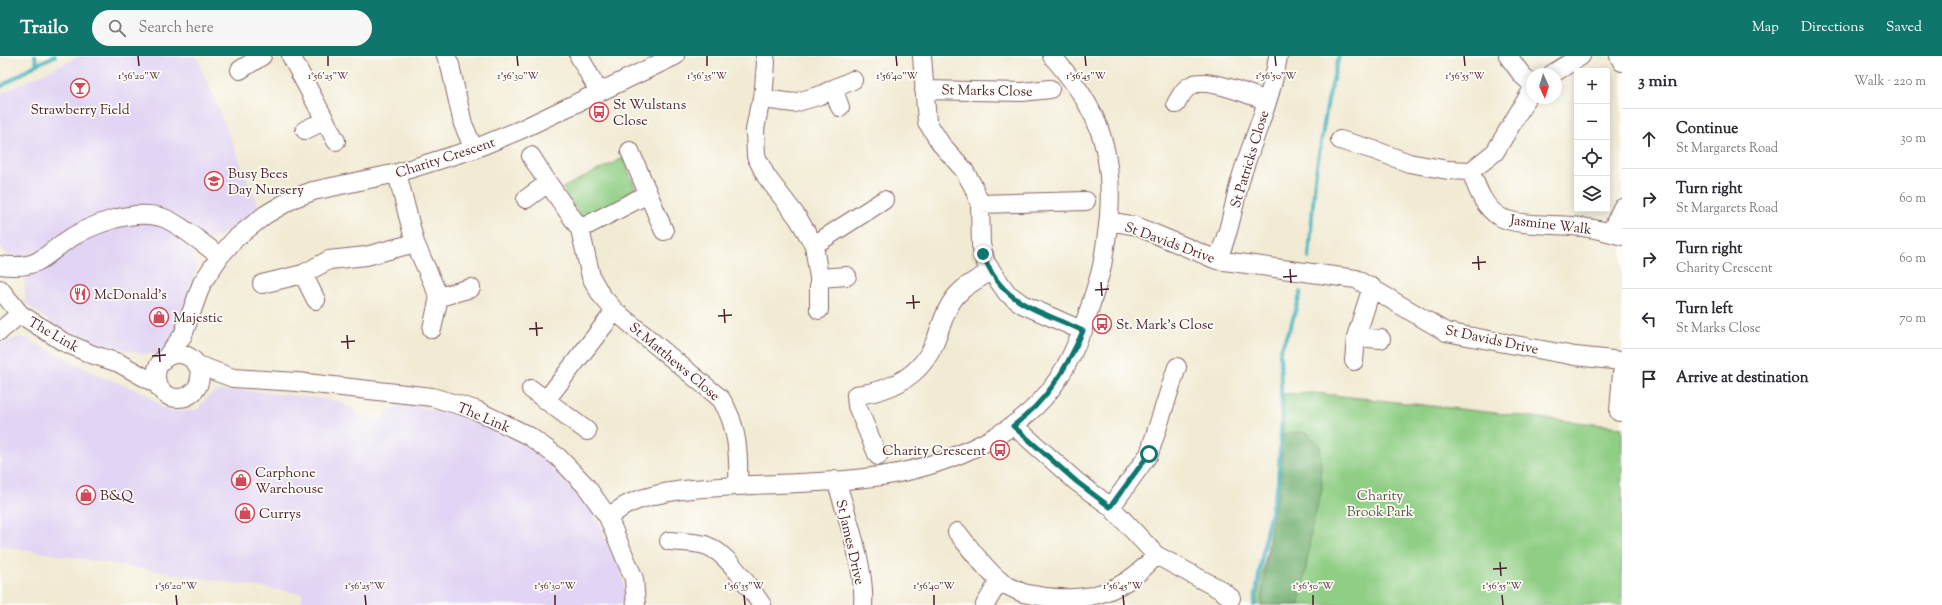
<!DOCTYPE html>
<html lang="en">
<head>
<meta charset="utf-8">
<style>
	body { margin:0; font-family:"Sorts Mill Goudy",serif; background:#f7f7f7; color:#2b2b33 }
	.controls { position:absolute; right:12px; top:12px; display:grid; overflow:hidden; border-radius:4px; box-shadow:0 2px 10px #0003 }
	.controls button { width:36px; height:36px; display:grid; place-items:center; padding:0; border:0; border-bottom:1px solid #e1e1e2; background:#fff; color:#2b2b33; font:20px sans-serif }
	.compass { position:absolute; left:1526px; top:12px; width:36px; height:36px; border-radius:50%; background:#fff; box-shadow:0 2px 10px #0003; rotate:176deg }
	.stop { position:absolute; width:12px; height:12px; margin:-9px; border:3px solid #0f766e; border-radius:50%; background:#fff }
	.stop.end { background:#0f766e; border-color:#fff; box-shadow:0 1px 4px #0008 }
	.list { margin:0; padding:0; list-style:none }
	h2 { display:flex; justify-content:space-between; align-items:center; height:52px; margin:0; padding:0 16px; font-size:17px }
	h2 small { font-size:13px; font-weight:400; color:#7c7c81 }
	.list li { display:grid; grid-template-columns:26px 1fr auto; gap:12px; align-items:center; box-sizing:border-box; height:60px; padding:0 16px; border-top:1px solid #e1e1e2 }
	.list b { display:block; font-size:15px; white-space:nowrap }
	.list p { margin:0; font-size:13px; white-space:nowrap; color:#7c7c81 }
	.list em { font-size:13px; font-style:normal; color:#7c7c81 }
	.icon { flex:none; width:22px; height:22px; fill:none; stroke:currentColor; stroke-width:2; stroke-linecap:round; stroke-linejoin:round }
	.map { position:relative; flex:none; width:1622px; height:549px; overflow:hidden }
	header { display:flex; align-items:center; gap:24px; box-sizing:border-box; height:56px; padding:0 20px; background:#0f766e; color:#fff }
	header strong { font-size:19px }
	nav { display:flex; gap:22px; margin-inline-start:auto; font-size:14px }
	.search { width:280px; height:36px; background:#f7f7f7; display:flex; align-items:center; gap:10px; box-sizing:border-box; padding:0 14px; border-radius:22px; color:#7c7c81; font-size:15px }
	main { display:flex }
	aside { flex:1; background:#fff }
	.map>svg:first-child { display:block }
	.built { fill:#e1d4f4 }
	.green { fill:#8fce84; stroke:#6c7658 }
	.forest { fill:#73b172; stroke:#5e684e }
	.lines { fill:none; stroke-linecap:round; stroke-linejoin:round }
	.stream { stroke:#46b4c0; stroke-width:4 }
	.minor-casing { stroke:#856666; stroke-width:20 }
	.minor { stroke:#fff; stroke-width:18 }
	.route { stroke:#0f766e; stroke-width:5 }
	.ticks { fill:none; stroke:#4a1f2b; stroke-width:1.5 }
	.labels { text-anchor:middle; stroke-width:3.5; stroke-linejoin:round; paint-order:stroke }
	.street-label { font-size:14px; fill:#4a1f2b; stroke:#fdfcf7 }
	.poi-label { font-size:14px; fill:#4a1f2b; stroke:#fdfcf7; text-anchor:start }
	.park-label { font-size:14px; fill:#5f5446; stroke:#fdfcf7 }
	.ticks-label { font-size:10px; text-anchor:middle; fill:#4a1f2b; stroke:#fdfcf7; stroke-width:3.5; stroke-linejoin:round; paint-order:stroke }
</style>
</head>
<body>
<header>
<strong>Trailo</strong>
<div class="search"><svg class="icon" aria-label="search" viewBox="0 0 24 24"><circle cx="10" cy="10" r="6"/><path d="M15 15l6 6"/></svg>Search here</div>
<nav><a>Map</a><a>Directions</a><a>Saved</a></nav>
</header>
<main>
<div class="map">
<svg width="1622" height="549" viewBox="0 0 1622 549">
	<rect width="100%" height="100%" fill="#fdfcf7"/>
	<filter id="ink" filterUnits="userSpaceOnUse"><feTurbulence type="fractalNoise" baseFrequency=".025" numOctaves="2"/><feDisplacementMap in="SourceGraphic" scale="8" xChannelSelector="R" yChannelSelector="G"/><feConvolveMatrix kernelMatrix="1 2 1 2 8 2 1 2 1" color-interpolation-filters="sRGB"/></filter>
	<filter id="wash" filterUnits="userSpaceOnUse"><feTurbulence type="fractalNoise" baseFrequency=".012" numOctaves="4" result="noise"/><feDisplacementMap in="SourceGraphic" scale="16" xChannelSelector="R" yChannelSelector="G"/><feGaussianBlur stdDeviation="0.9" result="paint"/><feColorMatrix in="noise" values="0 0 0 0 0 0 0 0 0 0 0 0 0 0 0 0 0 1.4 0 .05"/><feComposite in="paint" operator="in"/></filter>
	<g filter="url(#wash)">
		<rect width="100%" height="100%" fill="#f2ebd4"/>
		<!-- built -->
		<path class="built" d="M80,0H197L259,152L221,180L206,184L193,202L196,214L174,290L161,298H142L99,287L58,271L25,247V224L0,189V38Z
			M19,281L27,283L100,320L145,337L167,355L197,354L206,342L216,335L246,334L338,345L354,354L356,359L381,365L388,355L399,349L417,350L468,362L512,381L542,403L571,430L593,457L621,513L627,549H300L303,538L0,490V282L3,287Z"/>
		<!-- green -->
		<path class="green" d="M623,102L637,136L583,163L562,132Z
			M1315,337L1622,371V549H1256C1270,479 1287,409 1283,338Z"/>
		<!-- forest -->
		<path class="forest" d="M1301,376L1309,378L1320,390L1322,433L1312,471L1304,526L1299,549H1261L1270,473L1280,428L1283,378Z"/>
		<g class="lines">
			<!-- stream -->
			<path class="stream" d="M37,8L55,0
				M0,31L37,8L35,0
				M1309,202L1315,122L1328,44L1339,0
				M1254,549L1267,472L1278,427L1282,361L1280,295L1291,269L1301,236"/>
		</g>
	</g>
	<g filter="url(#ink)">
		<g class="lines">
			<!-- minor casing -->
			<g class="minor-casing">
				<path id="minor" d="M291,0L336,85
					M446,0L450,9L463,68L474,93
					M579,0L599,36
					M765,0L766,7L763,43L759,52L755,74L756,100L766,120L798,162L814,189L819,222V254
					M922,0L927,66L941,88L964,114L973,130L980,148L981,189L986,207L1007,237L1022,248L1083,275
					M1508,0L1522,19L1532,28
					M1619,0L1622,6
					M240,14L262,0
					M1552,18L1581,0
					M924,34L1022,36L1050,33
					M763,43L794,47L821,39L833,33
					M1176,48C1180,41 1184,32 1192,29C1206,21 1251,39 1267,45
					M840,51L833,33L853,24
					M305,74L324,65
					M1340,84L1374,94L1409,107L1448,114L1471,115L1495,96L1532,34
					M630,95L664,175
					M531,100L548,127L580,173L591,221L601,239L615,255L721,343C738,369 739,399 738,430
					M1471,115C1477,132 1483,151 1500,161C1517,170 1551,168 1571,170C1588,171 1606,175 1622,180
					M397,117L415,187L439,241L432,273
					M526,143L548,127
					M980,148L1086,145
					M1109,165L1136,170L1217,204L1356,223L1446,276L1575,300L1622,305
					M580,173L648,138
					M1611,176L1622,152
					M814,189L884,144
					M1217,204C1229,179 1233,152 1240,125C1252,84 1272,43 1278,0
					M0,209C5,210 10,210 15,210C39,210 45,200 63,187C88,169 131,153 161,161C178,166 205,190 220,200
					M303,218L316,244
					M819,222L847,220
					M262,228L303,218L329,204L366,200L415,187
					M0,233L20,258L62,285L91,298L119,307L158,329
					M439,241L471,232
					M0,275L20,258
					M1356,281L1381,283
					M156 320a22 22 0 1 1 44 0a22 22 0 1 1-44 0Z
					M168,299L183,279L202,227L220,200L235,183L265,159L294,142L313,135L397,117L474,93L520,74L675,0
					M1354,305L1356,281L1372,231
					M198,309L233,322L297,326L432,341L476,354L529,380L558,401L586,430L608,461L634,523L636,549
					M531,333L587,375
					M546,344L615,255
					M1619,356L1622,317
					M1013,369L1077,426L1111,451L1156,499L1221,534L1231,542
					M878,400L857,350L856,339C891,335 921,320 935,286C942,269 946,248 961,235C969,227 982,221 991,215
					M836,424C846,457 866,515 863,549
					M1111,451L1149,398L1177,311
					M608,461C616,456 624,449 633,446C671,431 713,432 753,429C798,427 843,426 887,419C948,409 1024,377 1058,323C1079,291 1089,255 1100,218C1103,208 1104,196 1106,185C1113,140 1112,92 1089,51C1079,32 1066,16 1052,0
					M957,476C970,492 983,511 999,524C1005,530 1015,533 1023,537C1078,549 1119,542 1156,499
					M669,485C680,486 694,486 705,489C727,496 749,531 762,549
					M985,549L999,525"/>
			</g>
			<!-- minor -->
			<use href="#minor" class="minor"/>
		</g>
	</g>
	<g class="lines" filter="url(#ink)">
		<!-- route -->
		<path class="route" d="M983,198C1002,250 1039,253 1083,275C1066,313 1047,345 1013,370L1077,426L1110,451L1149,398"/>
	</g>
	<!-- ticks -->
	<path class="ticks" d="M138,0L139,10M328,0V10M517,0L518,10M707,0V10M896,0L897,10M1085,0L1086,10M1275,0L1276,10M1464,0L1465,10M1478,200L1479,214M1472,207L1486,206M1290,213L1291,227M1283,221L1297,220M1101,226L1102,240M1095,234L1109,233M913,239L914,253M906,247L920,246M724,253L725,267M718,260L732,259M536,266L537,280M529,273L543,272M347,279L348,293M341,286L355,285M159,292L160,306M152,300L166,299M1500,506L1501,520M1493,513L1507,512M176,539L177,549M365,539L366,549M555,539V549M744,539L745,549M934,539V549M1123,539L1124,549M1313,539V549M1502,539L1503,549"/>
	<!-- icons -->
	<defs>
		<g id="bar-ring" transform="scale(1)"><circle r="9.5" fill="#fdfcf7" stroke="#d1495b" stroke-width="1.5"/><path d="M-6-5H6L.8 .8V4.5H3.5V6h-7V4.5H-.8V.8Z" fill="#d1495b"/></g>
		<g id="bus-ring" transform="scale(1)"><circle r="9.5" fill="#fdfcf7" stroke="#d1495b" stroke-width="1.5"/><path d="M-5-6H5V4H4V6H2V4H-2V6H-4V4H-5ZM-3.5-4V0h7V-4ZM-3.5 1.2v1.5H-2V1.2ZM2 1.2v1.5H3.5V1.2Z" fill="#d1495b"/></g>
		<g id="school-ring" transform="scale(1)"><circle r="9.5" fill="#fdfcf7" stroke="#d1495b" stroke-width="1.5"/><path d="M0-5L7-2L0 1L-7-2ZM-4 1L0 2.5L4 1V4Q0 6-4 4Z" fill="#d1495b"/></g>
		<g id="restaurant-ring" transform="scale(1)"><circle r="9.5" fill="#fdfcf7" stroke="#d1495b" stroke-width="1.5"/><path d="M-5-6h1v4h1v-4h1v4h1v-4h1v5L-1.5 .5V6h-2V.5L-5-1ZM5-6V6H3V1.5H1.5Q1.5-4 5-6Z" fill="#d1495b"/></g>
		<g id="shop-ring" transform="scale(1)"><circle r="9.5" fill="#fdfcf7" stroke="#d1495b" stroke-width="1.5"/><path d="M-5-2.5h2.3a2.7 3.5 0 0 1 5.4 0H5L5.5 6h-11ZM-1.5-2.5h3a1.5 2.3 0 0 0-3 0Z" fill="#d1495b"/></g>
	</defs>
	<g fill-rule="evenodd">
		<use href="#bar-ring" x="80" y="32"/>
		<use href="#bus-ring" x="599" y="56"/>
		<use href="#school-ring" x="214" y="125"/>
		<use href="#restaurant-ring" x="80" y="238"/>
		<use href="#shop-ring" x="159" y="261"/>
		<use href="#bus-ring" x="1102" y="268"/>
		<use href="#bus-ring" x="1000" y="394"/>
		<use href="#shop-ring" x="241" y="424"/>
		<use href="#shop-ring" x="86" y="439"/>
		<use href="#shop-ring" x="245" y="457"/>
	</g>
	<g class="labels">
		<!-- street labels -->
		<g class="street-label">
			<text transform="translate(987 34) rotate(1)" y="5">St Marks Close</text>
			<text transform="translate(445 101) rotate(-18)" y="5">Charity Crescent</text>
			<text transform="translate(1249 103) rotate(-73)" y="5">St Patricks Close</text>
			<text transform="translate(1551 168) rotate(7)" y="5">Jasmine Walk</text>
			<text transform="translate(1170 186) rotate(20)" y="5">St Davids Drive</text>
			<text transform="translate(54 278) rotate(30)" y="5">The Link</text>
			<text transform="translate(1492 283) rotate(12)" y="5">St Davids Drive</text>
			<text transform="translate(675 305) rotate(40)" y="5">St Matthews Close</text>
			<text transform="translate(484 361) rotate(23)" y="5">The Link</text>
			<text transform="translate(851 486) rotate(77)" y="5">St James Drive</text>
		</g>
		<!-- poi labels -->
		<g class="poi-label">
			<text x="613" y="53">St Wulstans<tspan x="613" dy="16">Close</tspan></text>
			<text x="80" y="58" text-anchor="middle">Strawberry Field</text>
			<text x="228" y="122">Busy Bees<tspan x="228" dy="16">Day Nursery</tspan></text>
			<text x="94" y="243">McDonald's</text>
			<text x="173" y="266">Majestic</text>
			<text x="1116" y="273">St. Mark's Close</text>
			<text x="986" y="399" text-anchor="end">Charity Crescent</text>
			<text x="255" y="421">Carphone<tspan x="255" dy="16">Warehouse</tspan></text>
			<text x="100" y="444">B&amp;Q</text>
			<text x="259" y="462">Currys</text>
		</g>
		<!-- park labels -->
		<g class="park-label">
			<text x="1380" y="444">Charity<tspan x="1380" dy="16">Brook Park</tspan></text>
		</g>
	</g>
	<g class="ticks-label">
		<text x="139" y="23">1°56'20"W</text>
		<text x="328" y="23">1°56'25"W</text>
		<text x="518" y="23">1°56'30"W</text>
		<text x="707" y="23">1°56'35"W</text>
		<text x="897" y="23">1°56'40"W</text>
		<text x="1086" y="23">1°56'45"W</text>
		<text x="1276" y="23">1°56'50"W</text>
		<text x="1465" y="23">1°56'55"W</text>
		<text x="176" y="533">1°56'20"W</text>
		<text x="365" y="533">1°56'25"W</text>
		<text x="555" y="533">1°56'30"W</text>
		<text x="744" y="533">1°56'35"W</text>
		<text x="934" y="533">1°56'40"W</text>
		<text x="1123" y="533">1°56'45"W</text>
		<text x="1313" y="533">1°56'50"W</text>
		<text x="1502" y="533">1°56'55"W</text>
	</g>
</svg>
<div class="controls">
<button>+</button>
<button>−</button>
<button><svg class="icon" aria-label="locate" viewBox="0 0 24 24"><circle cx="12" cy="12" r="6"/><path d="M12 2v4M12 18v4M2 12h4M18 12h4"/></svg></button>
<button><svg class="icon" aria-label="layers" viewBox="0 0 24 24"><path d="M12 4l9 5-9 5-9-5zM3 14l9 5 9-5"/></svg></button>
</div>
<svg class="compass" viewBox="-18 -18 36 36"><path d="M0-13l5 13h-10z" fill="#e53935"/><path d="M0 13l5-13h-10z" fill="#7c7c81"/></svg>
<div class="stop" style="left:1149px;top:398px"></div>
<div class="stop end" style="left:983px;top:198px"></div>
</div>
<aside>
<h2>3 min<small>Walk · 220 m</small></h2>
<ul class="list">
<li><svg class="icon" aria-label="ahead" viewBox="0 0 24 24"><path d="M12 20V5M6 11l6-6 6 6"/></svg><div><b>Continue</b><p>St Margarets Road</p></div><em>30 m</em></li>
<li><svg class="icon" aria-label="right" viewBox="0 0 24 24"><path d="M7 20v-9h11M14 6l5 5-5 5"/></svg><div><b>Turn right</b><p>St Margarets Road</p></div><em>60 m</em></li>
<li><svg class="icon" aria-label="right" viewBox="0 0 24 24"><path d="M7 20v-9h11M14 6l5 5-5 5"/></svg><div><b>Turn right</b><p>Charity Crescent</p></div><em>60 m</em></li>
<li><svg class="icon" aria-label="left" viewBox="0 0 24 24"><path d="M17 20v-9H6M10 6l-5 5 5 5"/></svg><div><b>Turn left</b><p>St Marks Close</p></div><em>70 m</em></li>
<li><svg class="icon" aria-label="arrive" viewBox="0 0 24 24"><path d="M6 21V4h12l-3 4 3 4H6"/></svg><div><b>Arrive at destination</b></div></li>
</ul>
</aside>
</main>
</body>
</html>
